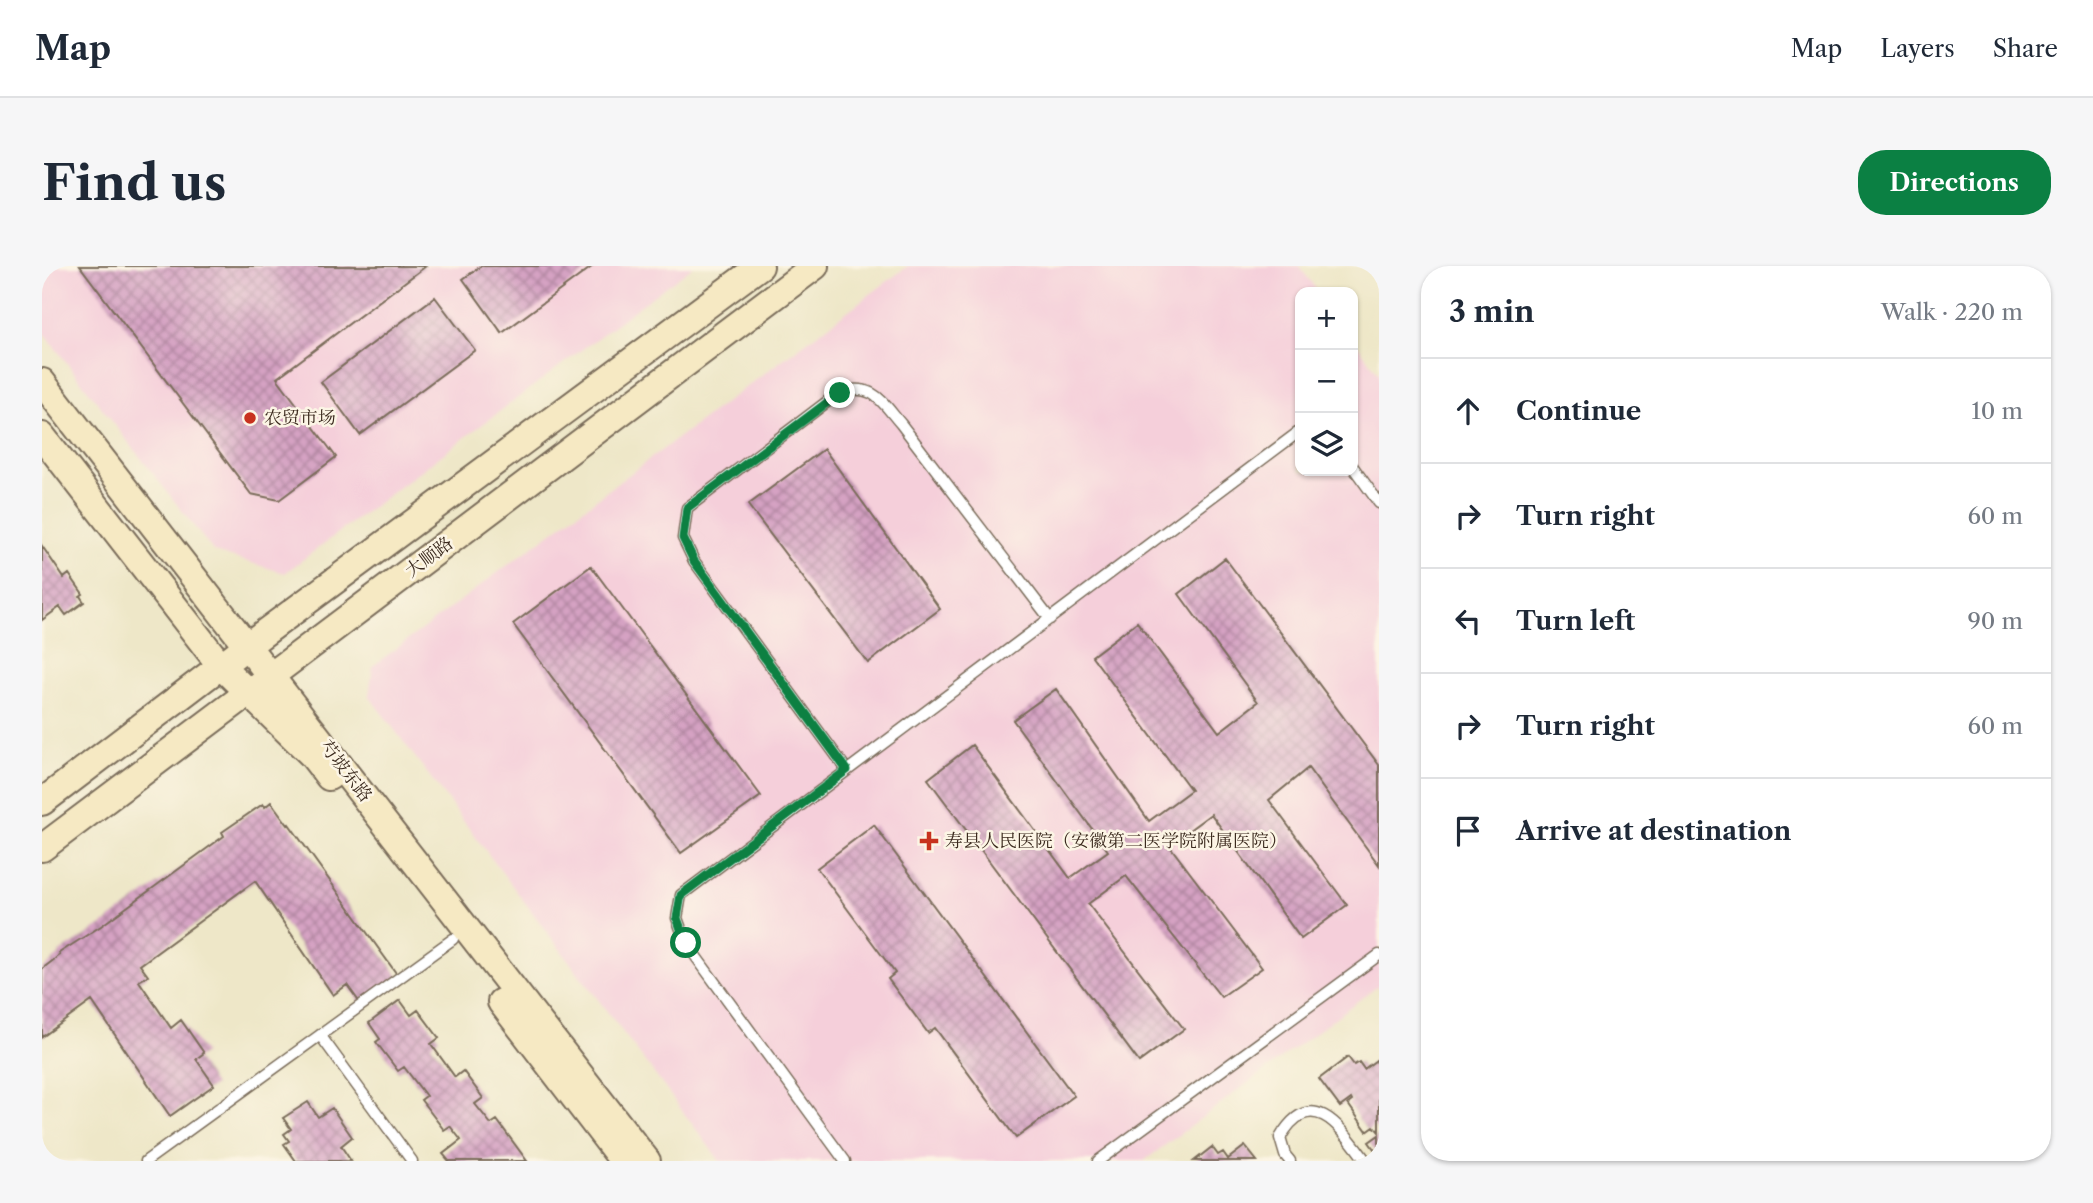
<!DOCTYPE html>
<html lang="en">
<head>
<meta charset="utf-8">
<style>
	body { margin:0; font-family:"Libre Caslon Text","Noto Serif SC",serif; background:#f6f6f7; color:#1f2937 }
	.controls { position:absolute; right:21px; top:21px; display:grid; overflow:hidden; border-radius:14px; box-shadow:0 2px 5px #0004 }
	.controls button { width:63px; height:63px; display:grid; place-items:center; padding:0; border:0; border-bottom:2px solid #e0e1e3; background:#fff; color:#1f2937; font:35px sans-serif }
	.stop { position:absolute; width:21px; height:21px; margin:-16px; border:5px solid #0b8043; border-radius:50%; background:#fff }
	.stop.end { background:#0b8043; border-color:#fff; box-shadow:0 2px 7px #0008 }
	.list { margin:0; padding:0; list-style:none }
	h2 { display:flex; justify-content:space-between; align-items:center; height:91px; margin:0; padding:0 28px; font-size:30px }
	h2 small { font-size:23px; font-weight:400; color:#747a83 }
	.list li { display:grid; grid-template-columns:46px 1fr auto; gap:21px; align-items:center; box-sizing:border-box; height:105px; padding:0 28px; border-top:2px solid #e0e1e3 }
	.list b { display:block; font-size:26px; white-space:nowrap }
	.list em { font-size:23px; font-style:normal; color:#747a83 }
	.icon { flex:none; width:38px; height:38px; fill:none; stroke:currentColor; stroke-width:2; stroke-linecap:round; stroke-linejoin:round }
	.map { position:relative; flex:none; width:1337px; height:895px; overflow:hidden; border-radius:28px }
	header { display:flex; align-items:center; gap:42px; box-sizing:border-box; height:98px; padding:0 35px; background:#fff; border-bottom:2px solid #e0e1e3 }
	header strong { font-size:33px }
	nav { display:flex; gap:38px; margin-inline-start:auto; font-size:24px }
	.intro { display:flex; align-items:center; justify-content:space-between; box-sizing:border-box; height:168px; padding:0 42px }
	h1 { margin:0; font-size:49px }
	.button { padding:18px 32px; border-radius:28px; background:#0b8043; color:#fff; font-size:24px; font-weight:700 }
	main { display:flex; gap:42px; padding:0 42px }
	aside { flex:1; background:#fff; border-radius:28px; box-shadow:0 2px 5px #0004 }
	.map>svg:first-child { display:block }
	.built { fill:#f5cfda }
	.building { fill:url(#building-cross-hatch) }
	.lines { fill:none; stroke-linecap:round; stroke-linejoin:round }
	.lane-casing { stroke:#7a6c5a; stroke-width:13 }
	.secondary-casing { stroke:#7a6c5a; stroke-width:30 }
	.lane { stroke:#fff; stroke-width:10 }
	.secondary { stroke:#f6e9c3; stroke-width:26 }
	.route { stroke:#0b8043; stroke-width:9 }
	.poi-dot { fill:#c8321e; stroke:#fcf5e5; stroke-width:2.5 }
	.labels { text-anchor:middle; stroke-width:5; stroke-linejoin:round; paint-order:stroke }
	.poi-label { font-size:18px; fill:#3b2a1e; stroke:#fcf5e5; text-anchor:start }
	.street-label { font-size:18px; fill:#3b2a1e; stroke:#fcf5e5 }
</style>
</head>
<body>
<header>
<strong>Map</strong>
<nav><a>Map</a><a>Layers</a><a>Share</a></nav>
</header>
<div class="intro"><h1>Find us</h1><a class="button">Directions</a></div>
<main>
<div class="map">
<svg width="1337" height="895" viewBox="0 0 1337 895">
	<defs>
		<pattern id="building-cross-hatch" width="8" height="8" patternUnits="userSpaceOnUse" patternTransform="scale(1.75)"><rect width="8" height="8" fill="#d5a2c3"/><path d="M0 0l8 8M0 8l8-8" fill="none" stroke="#ae849e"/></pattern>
	</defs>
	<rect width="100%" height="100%" fill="#fcf5e5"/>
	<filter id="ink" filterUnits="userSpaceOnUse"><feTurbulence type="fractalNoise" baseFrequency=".0143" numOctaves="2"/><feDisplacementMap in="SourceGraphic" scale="14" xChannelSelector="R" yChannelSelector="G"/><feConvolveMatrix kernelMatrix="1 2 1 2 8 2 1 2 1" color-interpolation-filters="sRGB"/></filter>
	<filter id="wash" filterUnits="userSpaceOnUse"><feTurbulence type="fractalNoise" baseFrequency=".00686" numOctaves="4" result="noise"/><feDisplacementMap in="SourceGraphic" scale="28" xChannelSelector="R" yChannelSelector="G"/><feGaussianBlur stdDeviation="1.57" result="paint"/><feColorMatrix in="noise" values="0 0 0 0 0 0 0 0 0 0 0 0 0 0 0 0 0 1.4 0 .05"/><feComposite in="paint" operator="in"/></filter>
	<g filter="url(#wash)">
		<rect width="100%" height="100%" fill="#eee7c8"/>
		<!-- built -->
		<path class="built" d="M0,0H651L243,307L172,286L0,65Z
			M866,0H1257L1276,26H1258V205H1311V73L1337,108V719L1102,895H678L327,430L331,400Z"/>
		<g id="blocks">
			<!-- building -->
			<path class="building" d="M38,0H384L235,112L294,191L237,234L209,228Z
				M439,0H551L460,67L421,13Z
				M393,31L433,84L318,169L279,116Z
				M782,183L898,343L826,397L706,239Z
				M0,280L22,312L27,308L41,328L38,330L42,336L24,349L18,341L0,354Z
				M1183,292L1337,499V599L1266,502L1227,534L1305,639L1259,673L1169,548L1127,579L1220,702L1179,731L1084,610L1046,638L1142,763L1097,796L886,513L930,479L1028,612L1066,585L971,454L1014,423L1107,555L1149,524L1050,390L1095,356L1177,466L1216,436L1137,328Z
				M549,300L719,530L639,587L471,358Z
				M229,536L246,559L247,558L359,714L321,741L305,719L291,729L213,615L98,699L106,710L97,715L129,762L139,754L162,787L154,793L172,819L128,850L50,735L0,771V703L18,689L17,687L59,660L182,570L180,566L221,538L223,541Z
				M832,559L1032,830L974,872L893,762L886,767L846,713L853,707L775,602Z
				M358,734L369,749L376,744L397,772L389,778L413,811L421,805L441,832L433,838L449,858L455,854L485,895H407L401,888L419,874L408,860L402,864L379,834L384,830L362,801L356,805L334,776L338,773L327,757Z
				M1306,791L1312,799L1317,796L1322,803L1337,792V866L1332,860L1325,865L1306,838L1310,835L1309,833L1298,841L1277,813Z
				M266,836L276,851L290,842L310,871L299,880L309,895H254L242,878L247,875L242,868L249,863L241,852Z
				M1337,869V890L1327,876Z
				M1203,880L1215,895H1152L1170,881L1176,889L1181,886L1186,893Z"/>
		</g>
	</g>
	<g filter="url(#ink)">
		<use href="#blocks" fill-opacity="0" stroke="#7a6c5a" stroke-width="2"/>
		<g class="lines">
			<!-- lane casing -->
			<g class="lane-casing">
				<path id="lane" d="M1311,201L1337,237
					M805,504L652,295L641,272L645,242L798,126C832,117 839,135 859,158L1008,353
					M278,769L370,895
					M104,895L411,673
					M803,895L644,677L635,652L639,629L1258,165
					M1056,895L1337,689
					M1248,895L1243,889L1238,872C1270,817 1300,863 1324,895"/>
			</g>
			<!-- secondary casing -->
			<g class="secondary-casing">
				<path id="secondary" d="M0,116L605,895
					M0,170L179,400L270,489L287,511
					M0,536L206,379L718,0
					M0,582L773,0
					M459,736L581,895"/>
			</g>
			<!-- lane -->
			<use href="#lane" class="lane"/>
			<!-- secondary -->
			<use href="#secondary" class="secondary"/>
		</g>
	</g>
	<g class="lines" filter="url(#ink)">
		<!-- route -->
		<path class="route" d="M644,677L635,652L639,629L805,504L652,295L641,272L645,242L798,127"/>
	</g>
	<!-- markers -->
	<g class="poi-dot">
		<circle cx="208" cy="152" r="7"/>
		<path d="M883.5 564.5h7v7h7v7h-7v7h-7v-7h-7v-7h7z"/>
	</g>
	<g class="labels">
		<!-- poi labels -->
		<g class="poi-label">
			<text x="222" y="158">农贸市场</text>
			<text x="903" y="581">寿县人民医院（安徽第二医学院附属医院）</text>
		</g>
		<!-- street labels -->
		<g class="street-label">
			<text transform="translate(387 291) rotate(-37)" y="6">大顺路</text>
			<text transform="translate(304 505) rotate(52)" y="6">芍坡东路</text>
		</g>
	</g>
</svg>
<div class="controls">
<button>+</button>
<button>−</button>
<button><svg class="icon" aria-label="layers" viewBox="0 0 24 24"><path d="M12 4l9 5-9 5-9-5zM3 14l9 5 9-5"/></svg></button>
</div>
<div class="stop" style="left:644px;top:677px"></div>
<div class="stop end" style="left:798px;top:127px"></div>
</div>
<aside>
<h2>3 min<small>Walk · 220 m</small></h2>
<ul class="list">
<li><svg class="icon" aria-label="ahead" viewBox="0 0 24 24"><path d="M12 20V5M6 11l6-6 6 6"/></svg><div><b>Continue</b></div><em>10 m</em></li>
<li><svg class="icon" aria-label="right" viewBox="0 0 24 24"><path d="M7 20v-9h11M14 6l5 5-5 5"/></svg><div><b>Turn right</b></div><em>60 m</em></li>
<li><svg class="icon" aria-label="left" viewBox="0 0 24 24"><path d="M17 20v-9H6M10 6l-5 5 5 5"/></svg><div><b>Turn left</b></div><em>90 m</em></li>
<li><svg class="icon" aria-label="right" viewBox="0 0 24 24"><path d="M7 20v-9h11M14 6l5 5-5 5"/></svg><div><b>Turn right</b></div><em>60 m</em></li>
<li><svg class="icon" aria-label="arrive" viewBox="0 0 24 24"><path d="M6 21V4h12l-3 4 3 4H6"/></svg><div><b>Arrive at destination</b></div></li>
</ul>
</aside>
</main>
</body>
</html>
